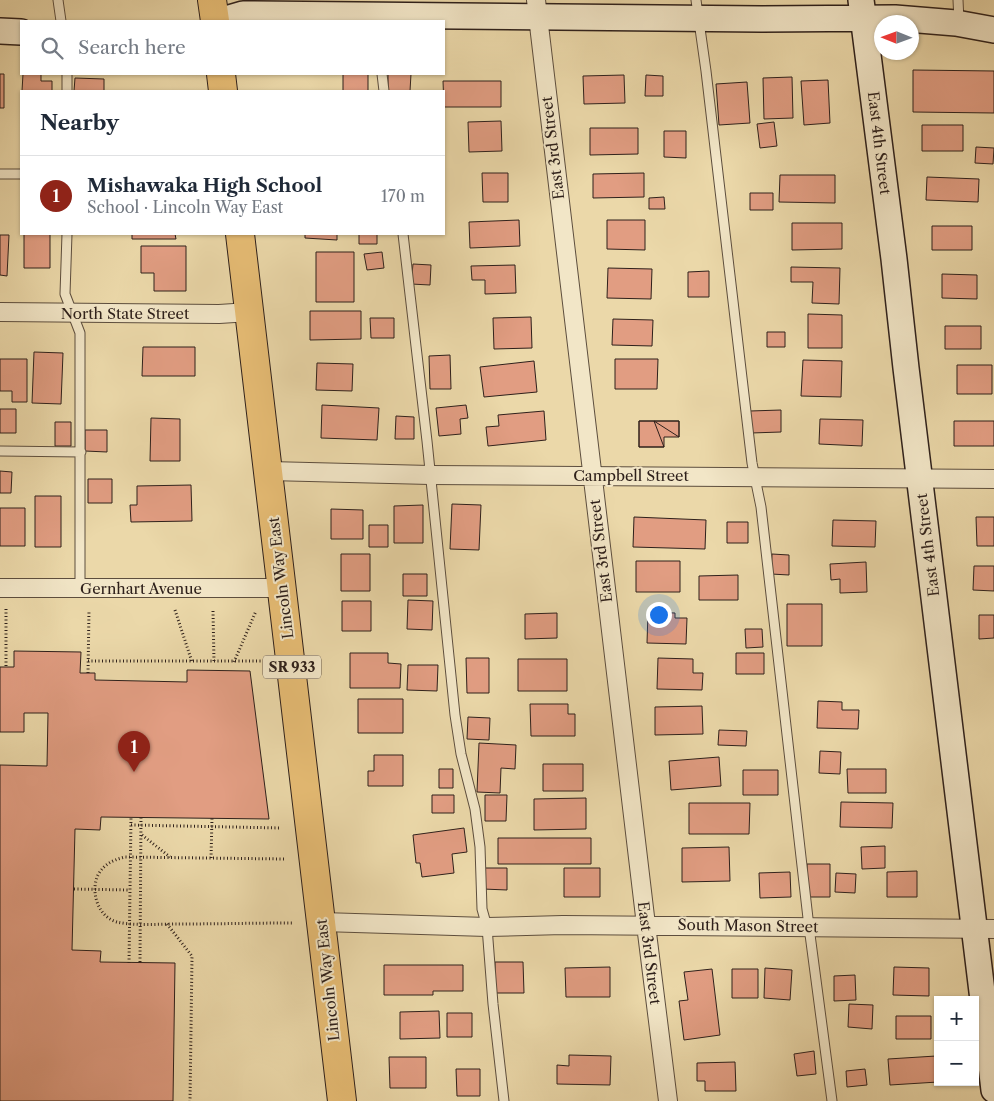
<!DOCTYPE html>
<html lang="en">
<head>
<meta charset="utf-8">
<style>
	body { margin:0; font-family:"Libre Caslon Text",serif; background:#f6f6f7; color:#1f2937 }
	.controls { position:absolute; right:15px; bottom:15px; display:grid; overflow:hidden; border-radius:0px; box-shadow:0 1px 4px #0004 }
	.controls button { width:45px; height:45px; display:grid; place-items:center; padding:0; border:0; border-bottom:1px solid #e0e1e3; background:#fff; color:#1f2937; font:25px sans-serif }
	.compass { position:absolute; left:874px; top:15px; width:45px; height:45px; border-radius:50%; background:#fff; box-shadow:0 1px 4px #0004; rotate:271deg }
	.you { position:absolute; left:658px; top:614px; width:18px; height:18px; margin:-12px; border:4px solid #fff; border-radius:50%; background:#1a73e8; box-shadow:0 0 0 8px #1a73e833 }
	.badge { display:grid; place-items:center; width:32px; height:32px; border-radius:50%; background:#8f2418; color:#fff; font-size:16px; font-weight:700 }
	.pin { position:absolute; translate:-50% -41px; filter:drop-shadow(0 1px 2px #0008) }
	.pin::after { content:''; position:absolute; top:26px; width:18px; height:15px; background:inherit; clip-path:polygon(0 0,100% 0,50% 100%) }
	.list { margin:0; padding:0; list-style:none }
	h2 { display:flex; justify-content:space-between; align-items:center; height:65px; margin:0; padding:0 20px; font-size:21px }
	h2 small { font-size:16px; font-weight:400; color:#747a83 }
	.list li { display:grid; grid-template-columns:32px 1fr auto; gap:15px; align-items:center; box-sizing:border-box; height:80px; padding:0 20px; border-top:1px solid #e0e1e3 }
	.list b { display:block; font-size:19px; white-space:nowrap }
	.list p { margin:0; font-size:16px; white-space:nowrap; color:#747a83 }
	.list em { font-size:16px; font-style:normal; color:#747a83 }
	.icon { flex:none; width:28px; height:28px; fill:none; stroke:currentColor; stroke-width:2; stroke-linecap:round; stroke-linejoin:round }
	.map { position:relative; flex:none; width:994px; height:1101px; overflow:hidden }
	.search { position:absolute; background:#fff; box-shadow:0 1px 4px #0004; left:20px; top:20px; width:425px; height:55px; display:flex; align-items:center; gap:12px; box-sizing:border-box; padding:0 18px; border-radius:0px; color:#747a83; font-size:19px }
	.panel { position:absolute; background:#fff; box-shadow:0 1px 4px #0004; left:20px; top:90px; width:425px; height:145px; border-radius:0px }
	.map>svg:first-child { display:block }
	.building { fill:#e19d82; stroke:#2e201b }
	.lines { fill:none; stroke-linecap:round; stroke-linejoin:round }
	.lane-casing { stroke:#5d4e3e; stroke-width:11 }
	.street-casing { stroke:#5d4e3e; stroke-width:20 }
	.secondary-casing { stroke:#2e201b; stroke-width:28 }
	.primary-casing { stroke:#2e201b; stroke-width:30 }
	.path { stroke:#2e201b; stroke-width:3; stroke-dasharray:1 2.5; stroke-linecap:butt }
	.lane { stroke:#f2e6c7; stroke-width:9 }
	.street { stroke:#f2e6c7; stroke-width:18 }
	.secondary { stroke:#f2e6c7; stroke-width:25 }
	.primary { stroke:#e6bc74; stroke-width:28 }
	.labels { text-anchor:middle; stroke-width:4; stroke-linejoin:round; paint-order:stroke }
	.shield { fill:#f2e6c7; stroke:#695b4f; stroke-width:1 }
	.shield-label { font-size:14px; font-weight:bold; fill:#2e201b }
	.street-label { font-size:15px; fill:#2e201b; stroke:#f2e6c7 }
</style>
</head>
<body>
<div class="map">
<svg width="994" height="1101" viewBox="0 0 994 1101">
	<rect width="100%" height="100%" fill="#ebd8a9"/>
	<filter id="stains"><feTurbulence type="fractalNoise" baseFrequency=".004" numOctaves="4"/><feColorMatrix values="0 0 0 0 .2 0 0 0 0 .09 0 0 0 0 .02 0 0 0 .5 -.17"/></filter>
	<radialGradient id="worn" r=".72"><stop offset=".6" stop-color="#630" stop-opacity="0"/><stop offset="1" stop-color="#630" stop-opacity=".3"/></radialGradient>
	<!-- building -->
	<path class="building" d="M913,70L994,71V113L913,112Z
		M0,74H4V108H0Z
		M23,74H41V81H52V91H22Z
		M343,74H368V91H343Z
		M388,74H411L410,91H388Z
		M624,75L625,103L584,104L583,76Z
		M646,75L663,76V96H645Z
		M792,77L793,118L764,119L763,78Z
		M75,78L104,79V91H74Z
		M828,80L830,123L804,125L801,81Z
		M443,81H501V107H444Z
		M747,82L750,123L719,125L716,84Z
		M501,121L502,151L469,152L468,122Z
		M774,122L777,146L760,148L757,124Z
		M922,125H963V151H922Z
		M590,128H638V154L590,155Z
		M664,131H686V158L664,157Z
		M976,147L994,148L993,164L975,163Z
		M482,173H508V202H483Z
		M644,173V197L593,198V174Z
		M780,175H835V203L779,202Z
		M927,177L979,179L978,202L926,200Z
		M750,193H773V210H750Z
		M664,197L665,209H649V198Z
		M519,220L520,246L470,248L469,222Z
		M607,220H645V250L607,249Z
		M792,223H842V249L792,250Z
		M932,226H972V250H932Z
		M24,234H50V268H24Z
		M132,234H175L176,239H132Z
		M305,234H337V240L305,238Z
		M359,234H377V244H359Z
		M0,235H9L7,276L0,275Z
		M141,246H186V291H154V273H141Z
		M316,252H354V302H316Z
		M382,252L384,268L367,270L364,254Z
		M413,264L431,265L430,285L411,284Z
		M515,265L516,293L485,294V280H472L471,266Z
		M791,267L840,268L839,304L812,303L813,282H791Z
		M608,268L652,269L651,299L607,298Z
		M709,271V297H688V272Z
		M942,274L977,275V299L942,298Z
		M310,311H361V339L310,340Z
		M808,314L842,315V348H808Z
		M531,317L532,348L494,349L493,318Z
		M370,318H394V338H371Z
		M613,319L653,320L652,346L612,345Z
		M945,326H981V349H945Z
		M767,332H785V347H767Z
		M143,347H195V376H142Z
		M34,352L63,353L61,404L32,403Z
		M450,355L451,389H430L429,356Z
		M0,359H27V402H12V391H0Z
		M615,359H658L657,389H615Z
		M803,360L842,361L841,397L801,396Z
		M534,361L537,392L484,397L480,367Z
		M317,363L353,364L352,391L316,390Z
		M957,365H992V394H957Z
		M322,405L379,408L377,440L321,438Z
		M466,405L468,418L460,419L461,434L439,436L436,408Z
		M0,409H16V433H0Z
		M781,410V432L751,433L750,411Z
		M544,411L546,440L488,446L486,427L499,426L498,415Z
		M396,416L414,417V439H395Z
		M151,418L180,419V461H150Z
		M820,419L863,420L862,446L819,444Z
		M639,421H654L664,447H639Z
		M639,421H679V437H664V447H639Z
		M654,421H679V437Z
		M954,421H994V446H954Z
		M55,422H71V446H55Z
		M85,430H107V452L85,451Z
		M0,471L12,472L11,493H0Z
		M88,479H112V503H88Z
		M191,485L192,521L131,522L130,505H137V486Z
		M35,496H61V547H35Z
		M452,504L481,505L479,550L450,549Z
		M423,505V543H394V506Z
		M0,508H25V546H0Z
		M331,509L363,510V539H331Z
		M634,517L706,520L705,549L633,547Z
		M976,517H994V546H977Z
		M833,520L876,521L875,547L832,546Z
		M727,522H748V543H727Z
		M369,525H388V547H369Z
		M341,554H370V591H341Z
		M772,554L789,555V575L771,574Z
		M636,561H680V592H636Z
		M866,562L867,592L840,593V579L831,580L830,564Z
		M974,566H994V591L973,590Z
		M403,574H427V596H403Z
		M738,575V600H699V576Z
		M408,600L433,601L432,630L407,629Z
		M342,601H371V631H342Z
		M787,604H822V646H787Z
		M648,612L675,613V618H687L686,644L647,643Z
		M557,613V638L525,639V614Z
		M979,615H994V638L979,639Z
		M745,629H762L763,647L746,648Z
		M14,651L81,652L80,673H95V680L187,682V670L250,671L269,819L101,817L100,830L75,829L72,950L101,951L100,962L175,963L173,1101H0V765L47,766L48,713H24V732H0V667H14Z
		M350,653H388V663L401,664L400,688H350Z
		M736,653H764V674H736Z
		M466,658H489V693H467Z
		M658,658L693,659V673H703L702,690L657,689Z
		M518,659H567V691H518Z
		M408,665H438L437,691L407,690Z
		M358,699H403V733H358Z
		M818,701L842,702V710H859L858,729L817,728Z
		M530,704H568V714H575V736H531Z
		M702,706L703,734L655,735V707Z
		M468,717L490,718L489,740L467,739Z
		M719,730L747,731L746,746L718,745Z
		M479,743L516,745L515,769L501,768L500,793L477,792Z
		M820,751L841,752L840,774L819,773Z
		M374,755H403V786H368V771H374Z
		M719,757L721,786L671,790L669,761Z
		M543,764H583V791H543Z
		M439,769H453V788H439Z
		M847,769H886V793H848Z
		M743,770H778V795H743Z
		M432,795H454V813H432Z
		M485,795H507L506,821H485Z
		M586,798V829L534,830V799Z
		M841,802L893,803L892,828L840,827Z
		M689,803H750L749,834H689Z
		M464,828L467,852L452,854L454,873L422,877L420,863H416L413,835Z
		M498,838H591V864H498Z
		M885,846V868L862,869L861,847Z
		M729,847L730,881L682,882V848Z
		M807,864H830V897H807Z
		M484,868H507V890L483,889Z
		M564,868H600V897H564Z
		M917,871V897H887V872Z
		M790,872L791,897L760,898L759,873Z
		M836,873L856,874L855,893L835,892Z
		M495,962H523L524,993H495Z
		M384,965H463V991H433V995H384Z
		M610,967V997H566L565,968Z
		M894,967L929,968V996L893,995Z
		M765,968L792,970L790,1000L764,998Z
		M712,969L720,1035L684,1040L679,1001L688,1000L684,972Z
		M732,969H758V998H732Z
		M855,975L856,1000L834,1001V976Z
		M849,1004L873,1005L872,1029L848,1027Z
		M439,1011L440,1038L400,1039V1012Z
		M447,1013H472V1037H447Z
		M896,1016H931V1039H896Z
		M814,1051L816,1074L797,1076L794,1054Z
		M569,1055L611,1056L610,1085L557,1084V1065L569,1066Z
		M936,1056L938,1082L890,1085L888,1059Z
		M389,1057H426V1088H390Z
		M735,1062L736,1091H705V1081H697V1063Z
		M456,1069H480V1096H457Z
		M865,1069L867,1085L847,1087L846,1071Z"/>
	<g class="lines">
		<!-- lane casing -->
		<g class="lane-casing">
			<path id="lane" d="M58,0L61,21
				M696,0L706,71L752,463L761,507L809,927L832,1101
				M958,0L959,21
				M67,74V91
				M382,74L384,91
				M0,174H21
				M67,234L65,294L80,333V589
				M403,234L427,441L455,715L461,754L475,809L480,847L482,909L487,927L493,1004L504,1101
				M0,451L81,452"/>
		</g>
		<!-- street casing -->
		<g class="street-casing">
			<path id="street" d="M536,0L646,925L668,1101
				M0,312L219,314L250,312
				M269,471L430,475L994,479
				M0,588H283
				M322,922L487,927L563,925L994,929"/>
		</g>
		<!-- secondary casing -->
		<g class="secondary-casing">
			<path id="secondary" d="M861,0L894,259L906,368L994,1090
				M219,21L243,14L761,19L895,18L956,23L994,30
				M0,31L21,32"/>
		</g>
		<!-- primary casing -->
		<g class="primary-casing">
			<path id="primary" d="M212,0L215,21
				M221,74L223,91
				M240,234L342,1101"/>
		</g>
		<!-- path -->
		<path class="path" d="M6,609V667
			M175,610L192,662
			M213,611L214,662
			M88,661H263
			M234,662L256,611
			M88,673L89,610
			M131,825L281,828
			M142,835L170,857
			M211,858L212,818
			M284,859L125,857C113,860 104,864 98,875C90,892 98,917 117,922C134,926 160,924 178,924C216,924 254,923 292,923
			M74,889L130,890
			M167,924L192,956L190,1101
			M140,962L141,817
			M129,963L131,817"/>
		<!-- lane -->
		<use href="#lane" class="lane"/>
		<!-- street -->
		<use href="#street" class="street"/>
		<!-- secondary -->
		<use href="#secondary" class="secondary"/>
		<!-- primary -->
		<use href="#primary" class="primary"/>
	</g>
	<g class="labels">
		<!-- shield labels -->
		<rect class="shield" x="263" y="655.5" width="58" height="23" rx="4"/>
		<g class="shield-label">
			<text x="292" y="672">SR 933</text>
		</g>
		<!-- street labels -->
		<g class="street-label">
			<text transform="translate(879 143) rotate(83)" y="5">East 4th Street</text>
			<text transform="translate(553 148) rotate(-97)" y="5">East 3rd Street</text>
			<text x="125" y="319">North State Street</text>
			<text x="631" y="481">Campbell Street</text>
			<text transform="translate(928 545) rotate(-97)" y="5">East 4th Street</text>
			<text transform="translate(601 551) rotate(-97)" y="5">East 3rd Street</text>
			<text transform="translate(281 578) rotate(-97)" y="5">Lincoln Way East</text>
			<text x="141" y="594">Gernhart Avenue</text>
			<text transform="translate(748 926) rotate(1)" y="5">South Mason Street</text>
			<text transform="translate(649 953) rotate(83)" y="5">East 3rd Street</text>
			<text transform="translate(328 980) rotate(-96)" y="5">Lincoln Way East</text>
		</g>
	</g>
	<rect width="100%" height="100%" filter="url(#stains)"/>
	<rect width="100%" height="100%" fill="url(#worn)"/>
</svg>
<div class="controls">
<button>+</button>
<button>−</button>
</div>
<svg class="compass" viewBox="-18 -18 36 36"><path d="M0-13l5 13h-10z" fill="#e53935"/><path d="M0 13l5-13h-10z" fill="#747a83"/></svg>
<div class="you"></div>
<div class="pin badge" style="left:134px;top:772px">1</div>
<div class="search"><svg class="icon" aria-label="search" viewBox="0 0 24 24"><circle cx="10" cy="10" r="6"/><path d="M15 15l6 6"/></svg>Search here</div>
<section class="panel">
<h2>Nearby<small></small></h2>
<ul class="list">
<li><span class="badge">1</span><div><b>Mishawaka High School</b><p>School · Lincoln Way East</p></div><em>170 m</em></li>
</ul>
</section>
</div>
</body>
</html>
